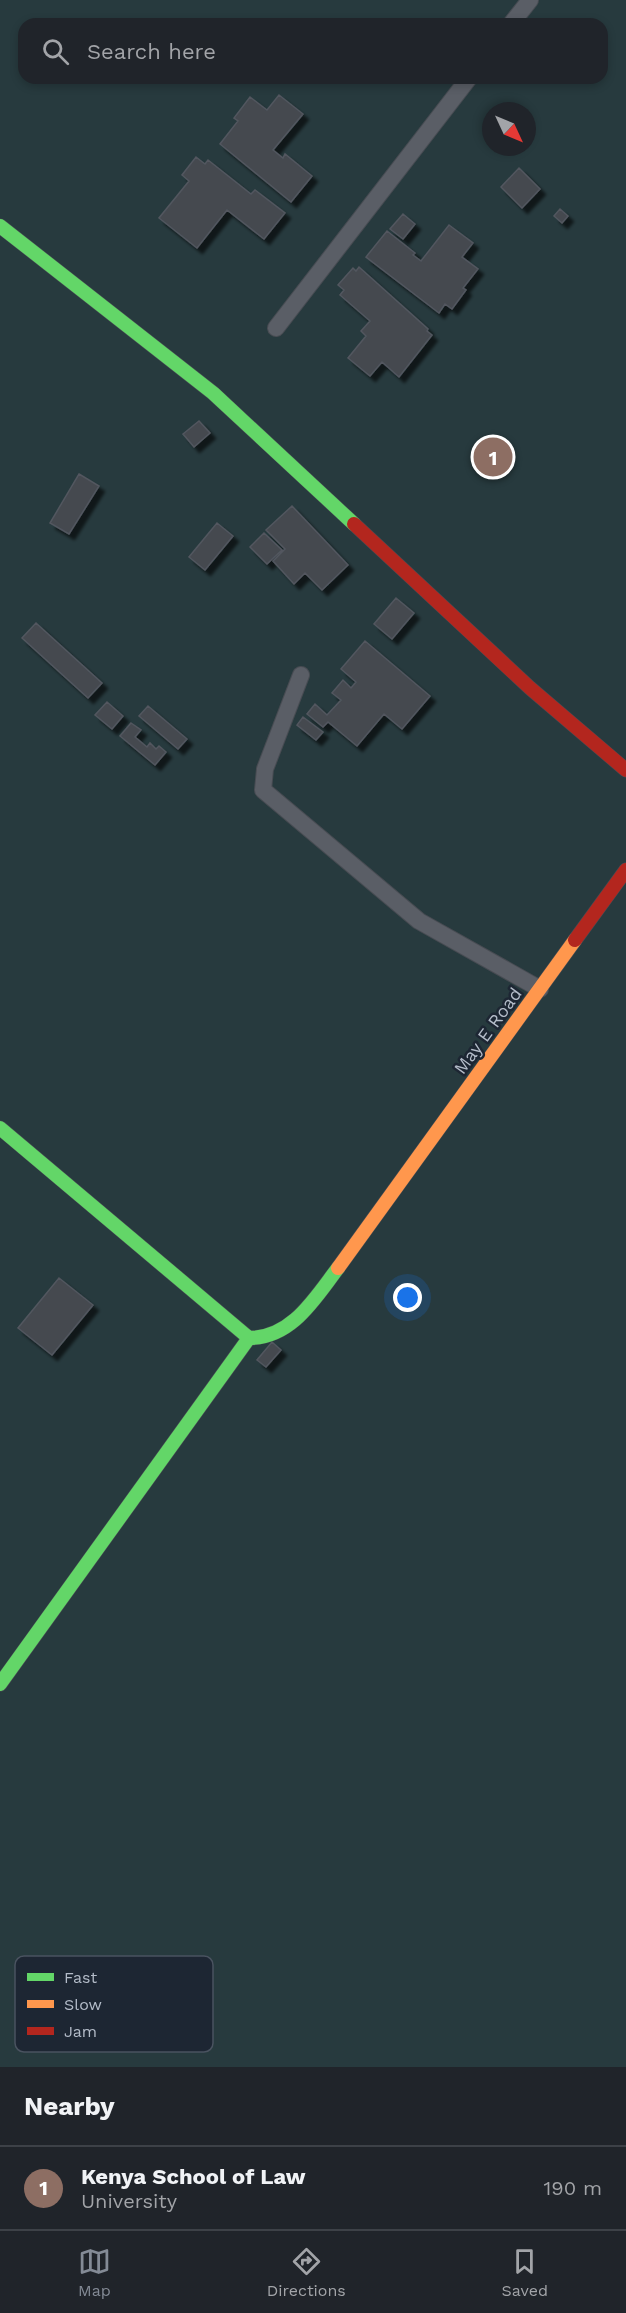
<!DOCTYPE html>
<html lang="en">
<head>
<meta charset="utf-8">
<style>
	body { margin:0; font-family:"Work Sans",sans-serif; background:#2d3036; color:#f1f3f6 }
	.compass { position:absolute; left:482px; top:102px; width:54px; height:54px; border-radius:50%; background:#20242a; box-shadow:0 3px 9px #0003; rotate:134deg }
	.you { position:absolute; left:408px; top:1298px; width:21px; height:21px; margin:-15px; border:4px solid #fff; border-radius:50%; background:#1a73e8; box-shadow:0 0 0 9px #1a73e833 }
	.badge { display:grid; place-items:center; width:39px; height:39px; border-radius:50%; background:#848b96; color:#fff; font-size:20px; font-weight:700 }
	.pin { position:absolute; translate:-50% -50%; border:3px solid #fff; box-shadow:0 2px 6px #0006 }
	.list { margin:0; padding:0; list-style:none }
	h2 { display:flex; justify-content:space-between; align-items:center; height:78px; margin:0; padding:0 24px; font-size:26px }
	h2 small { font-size:20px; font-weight:400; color:#a2a4a8 }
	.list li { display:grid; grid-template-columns:39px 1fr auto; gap:18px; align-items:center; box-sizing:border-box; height:84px; padding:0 24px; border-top:2px solid #3d4147 }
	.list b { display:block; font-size:22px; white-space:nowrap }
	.list p { margin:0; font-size:20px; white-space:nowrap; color:#a2a4a8 }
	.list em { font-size:20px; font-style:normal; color:#a2a4a8 }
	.icon { flex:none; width:33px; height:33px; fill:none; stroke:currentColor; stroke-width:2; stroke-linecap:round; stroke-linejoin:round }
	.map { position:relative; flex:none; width:626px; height:2067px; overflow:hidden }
	.search { position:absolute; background:#20242a; box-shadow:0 3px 9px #0003; left:18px; right:18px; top:18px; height:66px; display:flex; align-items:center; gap:15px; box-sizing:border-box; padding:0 21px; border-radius:18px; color:#a2a4a8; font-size:22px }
	.sheet { height:162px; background:#20242a }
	nav { display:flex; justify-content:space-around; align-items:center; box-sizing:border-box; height:84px; border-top:2px solid #3d4147; background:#20242a; font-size:16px; color:#a2a4a8 }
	nav a { display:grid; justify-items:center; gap:3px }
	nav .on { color:#848b96 }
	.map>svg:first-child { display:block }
	.green { fill:#273a3e; fill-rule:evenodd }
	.building { fill:#444950; stroke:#52575f; stroke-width:1.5; filter:url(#shadow) }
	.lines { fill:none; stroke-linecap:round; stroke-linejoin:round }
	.lane-casing { stroke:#484c53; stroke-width:18 }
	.fast-casing { stroke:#484c53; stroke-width:15 }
	.slow-casing { stroke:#484c53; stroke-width:15 }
	.jam-casing { stroke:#484c53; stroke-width:15 }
	.lane { stroke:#5a5e66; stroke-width:16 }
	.fast { stroke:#63d668; stroke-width:14 }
	.slow { stroke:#ff974d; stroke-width:14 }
	.jam { stroke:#b3261e; stroke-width:14 }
	.labels { text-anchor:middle; stroke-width:5; stroke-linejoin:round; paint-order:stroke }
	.street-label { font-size:18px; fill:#b4bcc9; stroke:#1d2633 }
	.key { fill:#1d2633; stroke:#4a5360; stroke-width:1.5 }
	.key-label { font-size:16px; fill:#b4bcc9 }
</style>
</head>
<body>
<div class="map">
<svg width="626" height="2067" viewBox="0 0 626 2067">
	<defs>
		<filter id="shadow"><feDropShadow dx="5.5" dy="5.5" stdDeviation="1.5" flood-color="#0009"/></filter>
	</defs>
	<rect width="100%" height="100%" fill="#2a3038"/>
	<!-- green -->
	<path class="green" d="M0,0H626V2067H0ZM24,24H602V78H24ZM491,111H527V147H491Z"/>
	<!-- building -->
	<path class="building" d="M279,95L303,114L273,150L283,158L285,154L312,176L291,202L220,144L238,121L234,118L250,97L267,110Z
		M196,157L205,164L208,160L251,194L255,190L285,213L264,239L227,210L197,248L159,218L189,181L182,175Z
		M519,168L540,189L522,208L501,187Z
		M560,209L568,216L562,223L554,216Z
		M403,214L415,224L403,239L390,229Z
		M449,225L473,243L462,257L478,269L463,288L466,290L452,309L445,304L439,313L366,257L387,231L415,253L413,255L421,261Z
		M359,267L428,329L427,331L432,335L399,377L382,362L370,376L348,358L366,336L361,331L370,321L340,295L344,290L338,285L353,268L356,271Z
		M199,421L210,433L194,447L183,434Z
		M79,474L99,486L69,534L50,523Z
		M292,506L348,565L322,590L305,573L294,584L273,561L285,549L266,530Z
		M217,523L233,536L205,570L189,557Z
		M264,533L282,550L267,564L250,547Z
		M396,598L414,613L392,639L374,624Z
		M36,623L102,683L88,698L22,638Z
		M365,641L430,696L402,729L384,714L357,746L328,722L323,727L307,714L315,704L327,715L341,700L332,693L343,680L351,688L356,682L341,669Z
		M107,702L123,716L112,729L95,715Z
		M148,706L187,739L178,749L139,716Z
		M303,717L323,732L316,740L297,725Z
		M131,723L141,730L135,737L147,747L150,743L156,749L159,746L166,752L155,765L120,736Z
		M59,1278L93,1305L52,1355L18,1328Z
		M272,1342L281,1350L266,1367L257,1360Z"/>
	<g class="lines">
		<!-- lane casing -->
		<g class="lane-casing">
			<path id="lane" d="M511,24L530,0
				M276,328L469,78
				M301,675L265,769L263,790L419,921L540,989"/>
		</g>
		<!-- fast casing -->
		<g class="fast-casing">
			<path id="fast" d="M0,226L213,393L354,524
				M0,1128L249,1338C292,1338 315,1298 338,1268
				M0,1684L249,1338"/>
		</g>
		<!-- slow casing -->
		<g class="slow-casing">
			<path id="slow" d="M338,1268L575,940"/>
		</g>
		<!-- jam casing -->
		<g class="jam-casing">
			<path id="jam" d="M354,524L530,688L626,770
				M575,940L626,870"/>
		</g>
		<!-- lane -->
		<use href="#lane" class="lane"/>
		<!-- fast -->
		<use href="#fast" class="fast"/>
		<!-- slow -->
		<use href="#slow" class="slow"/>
		<!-- jam -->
		<use href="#jam" class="jam"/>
	</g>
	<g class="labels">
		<!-- street labels -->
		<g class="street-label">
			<text transform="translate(488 1031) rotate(-54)" y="6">May E Road</text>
		</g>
	</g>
	<!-- legend -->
	<rect x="15" y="1956" width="198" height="96" rx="9" class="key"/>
	<rect x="27" y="1973" width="27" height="8" fill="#63d668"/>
	<rect x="27" y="2000" width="27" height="8" fill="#ff974d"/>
	<rect x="27" y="2027" width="27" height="8" fill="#b3261e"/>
	<g class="key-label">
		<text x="64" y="1983">Fast</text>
		<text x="64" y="2010">Slow</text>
		<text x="64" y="2037">Jam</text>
	</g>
</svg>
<svg class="compass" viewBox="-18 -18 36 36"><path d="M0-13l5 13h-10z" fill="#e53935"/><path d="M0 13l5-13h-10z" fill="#a2a4a8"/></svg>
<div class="you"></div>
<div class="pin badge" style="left:493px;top:457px;background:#8d6e63">1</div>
<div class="search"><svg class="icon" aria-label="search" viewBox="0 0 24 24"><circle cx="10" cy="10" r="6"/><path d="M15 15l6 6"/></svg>Search here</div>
</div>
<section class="sheet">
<h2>Nearby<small></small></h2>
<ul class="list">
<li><span class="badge" style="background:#8d6e63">1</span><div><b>Kenya School of Law</b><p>University</p></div><em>190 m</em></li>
</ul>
</section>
<nav>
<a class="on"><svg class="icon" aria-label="map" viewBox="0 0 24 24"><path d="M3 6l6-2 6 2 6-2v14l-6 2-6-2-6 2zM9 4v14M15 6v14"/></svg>Map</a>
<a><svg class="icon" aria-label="directions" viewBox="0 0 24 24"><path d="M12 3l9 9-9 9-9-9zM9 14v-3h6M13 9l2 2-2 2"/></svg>Directions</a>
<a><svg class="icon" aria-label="saved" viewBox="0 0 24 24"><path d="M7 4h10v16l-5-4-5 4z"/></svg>Saved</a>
</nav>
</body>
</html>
